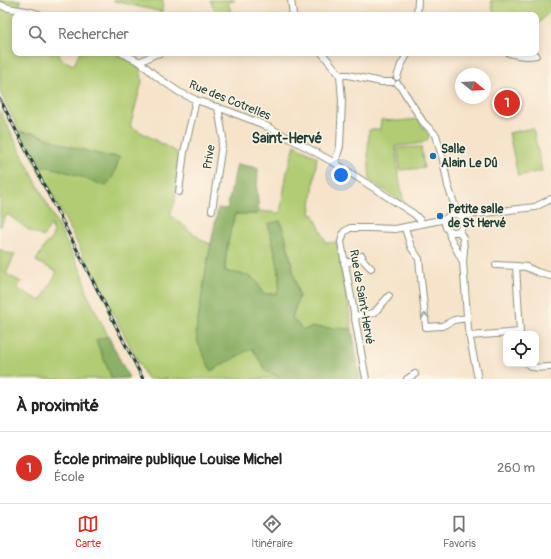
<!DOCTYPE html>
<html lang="fr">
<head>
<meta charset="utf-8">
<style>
	body { margin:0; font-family:Pangolin,sans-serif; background:#f6f6f6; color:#222 }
	.controls { position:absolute; right:12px; bottom:12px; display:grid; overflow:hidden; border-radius:8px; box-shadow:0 2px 10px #0003 }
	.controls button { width:36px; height:36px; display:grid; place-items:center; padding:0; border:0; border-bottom:1px solid #e0e0e0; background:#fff; color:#222; font:20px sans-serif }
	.compass { position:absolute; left:455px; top:68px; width:36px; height:36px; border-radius:50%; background:#fff; box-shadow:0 2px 10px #0003; rotate:108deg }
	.you { position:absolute; left:341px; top:175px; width:14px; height:14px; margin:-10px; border:3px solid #fff; border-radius:50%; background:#1a73e8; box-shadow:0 0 0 6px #1a73e833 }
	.badge { display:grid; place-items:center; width:26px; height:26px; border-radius:50%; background:#d93025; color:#fff; font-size:13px; font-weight:700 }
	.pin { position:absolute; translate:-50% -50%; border:2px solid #fff; box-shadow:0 1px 4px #0006 }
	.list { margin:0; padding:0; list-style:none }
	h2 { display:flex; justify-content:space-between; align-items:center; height:52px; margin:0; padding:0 16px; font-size:17px }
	h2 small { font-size:13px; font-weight:400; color:#767676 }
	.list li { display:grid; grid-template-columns:26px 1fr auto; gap:12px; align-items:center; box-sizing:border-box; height:72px; padding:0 16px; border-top:1px solid #e0e0e0 }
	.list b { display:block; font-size:15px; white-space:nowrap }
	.list p { margin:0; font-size:13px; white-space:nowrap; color:#767676 }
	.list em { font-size:13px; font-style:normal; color:#767676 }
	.icon { flex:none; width:22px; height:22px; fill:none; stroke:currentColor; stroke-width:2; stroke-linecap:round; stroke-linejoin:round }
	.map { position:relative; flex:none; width:551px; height:379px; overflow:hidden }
	.search { position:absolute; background:#fff; box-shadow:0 2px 10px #0003; left:12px; right:12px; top:12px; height:44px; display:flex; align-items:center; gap:10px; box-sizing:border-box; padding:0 14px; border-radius:8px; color:#767676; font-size:15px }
	.sheet { height:124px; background:#fff }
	nav { display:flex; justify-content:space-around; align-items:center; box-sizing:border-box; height:56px; border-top:1px solid #e0e0e0; background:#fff; font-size:11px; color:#767676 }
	nav a { display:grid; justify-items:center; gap:2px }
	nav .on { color:#d93025 }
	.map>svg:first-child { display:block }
	.green { fill:#b1cc73; stroke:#688454 }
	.forest { fill:#8cb065; stroke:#56764c }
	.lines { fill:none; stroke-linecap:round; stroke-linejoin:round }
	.minor-casing { stroke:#8a907f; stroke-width:8 }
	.minor { stroke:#fff; stroke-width:6 }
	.rail-casing { stroke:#1f3d34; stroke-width:3 }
	.rail { stroke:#fcf5e5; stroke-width:1.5; stroke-dasharray:4.5; stroke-linecap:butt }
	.oneway { stroke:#8f9e9a }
	.poi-dot { fill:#1f6fb2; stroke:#fcf5e5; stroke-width:1.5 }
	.labels { text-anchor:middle; stroke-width:3; stroke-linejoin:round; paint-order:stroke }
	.street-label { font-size:12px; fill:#1f3d34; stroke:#fcf5e5 }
	.poi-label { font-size:12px; font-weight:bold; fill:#1f3d34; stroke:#fcf5e5; text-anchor:start }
	.quarter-label { font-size:14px; font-weight:bold; fill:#1f3d34; stroke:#fcf5e5 }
</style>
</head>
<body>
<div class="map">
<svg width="551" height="379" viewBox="0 0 551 379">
	<rect width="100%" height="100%" fill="#fcf5e5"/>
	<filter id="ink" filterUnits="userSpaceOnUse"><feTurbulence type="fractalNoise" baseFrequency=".025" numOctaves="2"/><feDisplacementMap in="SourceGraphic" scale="8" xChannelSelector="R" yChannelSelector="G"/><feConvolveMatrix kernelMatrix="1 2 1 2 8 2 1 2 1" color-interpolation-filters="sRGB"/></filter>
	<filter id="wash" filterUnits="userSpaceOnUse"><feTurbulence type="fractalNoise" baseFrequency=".012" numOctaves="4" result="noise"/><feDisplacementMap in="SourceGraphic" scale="16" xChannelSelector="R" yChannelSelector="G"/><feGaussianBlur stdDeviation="0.9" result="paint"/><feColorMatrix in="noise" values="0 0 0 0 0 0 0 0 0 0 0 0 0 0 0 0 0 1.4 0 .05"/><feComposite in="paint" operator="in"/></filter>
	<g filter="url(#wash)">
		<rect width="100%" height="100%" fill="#f6e3ca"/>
		<!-- green -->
		<path class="green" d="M0,0H21L19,12L31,15H15V53H59L60,59L74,65L79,53H114L127,59L141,69L142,82L130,126L180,154L175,202L170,215L203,241L211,244L207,264L196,332L198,343L252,348L266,371L279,377L280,379H147L37,165C60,168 84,178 106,186L120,157L102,155L68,146L35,133L20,132L0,92Z
			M114,0H163L162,12L114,1Z
			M210,0H235L228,3L231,11L218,15H217Z
			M491,0H551V10L538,24L536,29V15H494Z
			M0,111L83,275L87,294L108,336L96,340L112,379H0V249L6,253L15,254L6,274L21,282L17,289L41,301L57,272L36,261L47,242L49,243L54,233L51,224L43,237L29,230L7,214L0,227Z
			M418,119L429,136C428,139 428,139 426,141C420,145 403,145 396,146L398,173L404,203L370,181L368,153L369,130L380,129L381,120L398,121Z
			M533,128L542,171L518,176L509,133Z
			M295,145L317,157L310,214L314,215L326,243L337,242L352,329L313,327L303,330L292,318L299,296L285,235L280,222L268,224C272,242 284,278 277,294H263L245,275L234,273L225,271C225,251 230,233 235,214H256L259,211L280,213L287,172Z
			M421,147L424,168L400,170L398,148Z"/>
		<!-- forest -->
		<path class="forest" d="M20,132L35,133L68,146L102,155L120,157L113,176L106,186C84,178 60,168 37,165Z
			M237,164L258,168L257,192L259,211L256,214H235C230,233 225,251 225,271C235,274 250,273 257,282C259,285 261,290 263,294H277C284,278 272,242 268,224L280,221L285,235L299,296L292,318L303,330L313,327L352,329L360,379H280L279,377L266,371L252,348L211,371L198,343L196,332L207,264L218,208L227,209Z
			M108,336L129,378L112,379L96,340Z"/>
	</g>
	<g filter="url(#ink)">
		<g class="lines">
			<!-- minor casing -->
			<g class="minor-casing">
				<path id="minor" d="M291,0L293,15
					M0,5C12,11 27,9 40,15
					M417,15L418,0
					M122,53L140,62L157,77L179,92L196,100L231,112L262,124L306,147L335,163L414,214L420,220L422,223
					M322,53L340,75L342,101L340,146L335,163
					M509,53C518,56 527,57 536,55
					M140,62L155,54L160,53
					M340,75H348L381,82H392
					M397,77L401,65L408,53
					M398,84L401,87L423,122L436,135L443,160L448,186L458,215
					M179,192L184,152L196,100
					M212,210L223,138L218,107
					M445 223a9 9 0 1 1 18 0a9 9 0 1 1-18 0Z
					M460,216L535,207L551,199
					M405,228L411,247L419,259L426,327L442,326L454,320L467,318
					M449,231L450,237L462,260
					M459,231L463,238L464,250L463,262L468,329L478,379
					M360,257L371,268
					M344,263L351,262L362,256
					M496,265L516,266
					M354,316L374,313L389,296
					M520,332L516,266L526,267L537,272L551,276
					M469,336L520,332V334
					M528,364C533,370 544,367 551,367
					M366,379L341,242L344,232L350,228H370L395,229L446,219
					M407,379L415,374"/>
			</g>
			<!-- minor -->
			<use href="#minor" class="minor"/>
			<!-- rail casing -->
			<g class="rail-casing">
				<path id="rail" d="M0,99L143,379"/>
			</g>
			<!-- rail -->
			<use href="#rail" class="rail"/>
		</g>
		<!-- one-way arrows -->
		<defs><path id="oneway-chevron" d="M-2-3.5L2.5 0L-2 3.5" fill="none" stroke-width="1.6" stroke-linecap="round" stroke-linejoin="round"/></defs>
		<use class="oneway" href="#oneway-chevron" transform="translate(425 316) rotate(-97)"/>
	</g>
	<!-- markers -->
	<g class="poi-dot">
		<circle cx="433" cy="156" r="4"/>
		<circle cx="440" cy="216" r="4"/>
	</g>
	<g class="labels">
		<!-- street labels -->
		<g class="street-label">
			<text transform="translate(230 100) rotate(22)" y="4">Rue des Cotrelles</text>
			<text transform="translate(209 157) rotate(-81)" y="4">Prive</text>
			<text transform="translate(362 297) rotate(80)" y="4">Rue de Saint-Hervé</text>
		</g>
		<!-- poi labels -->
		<g class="poi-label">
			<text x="441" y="153">Salle<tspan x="441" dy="14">Alain Le Dû</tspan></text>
			<text x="448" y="213">Petite salle<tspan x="448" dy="14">de St Hervé</tspan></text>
		</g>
		<!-- quarter labels -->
		<g class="quarter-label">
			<text x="287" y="143">Saint-Hervé</text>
		</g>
	</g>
</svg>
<div class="controls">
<button><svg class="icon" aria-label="locate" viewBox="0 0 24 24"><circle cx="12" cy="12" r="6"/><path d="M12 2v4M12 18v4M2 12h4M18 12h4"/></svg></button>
</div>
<svg class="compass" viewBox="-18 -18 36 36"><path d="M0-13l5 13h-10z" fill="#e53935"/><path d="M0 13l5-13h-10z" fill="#767676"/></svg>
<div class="you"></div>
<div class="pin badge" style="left:507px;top:103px">1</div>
<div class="search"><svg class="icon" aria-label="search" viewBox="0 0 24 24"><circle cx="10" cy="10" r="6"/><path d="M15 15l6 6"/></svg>Rechercher</div>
</div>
<section class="sheet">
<h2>À proximité<small></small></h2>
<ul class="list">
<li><span class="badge">1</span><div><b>École primaire publique Louise Michel</b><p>École</p></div><em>260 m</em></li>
</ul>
</section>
<nav>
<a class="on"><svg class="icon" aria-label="map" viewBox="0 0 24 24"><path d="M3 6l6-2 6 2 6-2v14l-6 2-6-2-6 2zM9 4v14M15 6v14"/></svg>Carte</a>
<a><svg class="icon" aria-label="directions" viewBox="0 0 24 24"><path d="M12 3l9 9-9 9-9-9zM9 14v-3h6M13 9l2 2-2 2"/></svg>Itinéraire</a>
<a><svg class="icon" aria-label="saved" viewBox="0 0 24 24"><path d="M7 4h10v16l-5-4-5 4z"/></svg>Favoris</a>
</nav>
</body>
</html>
